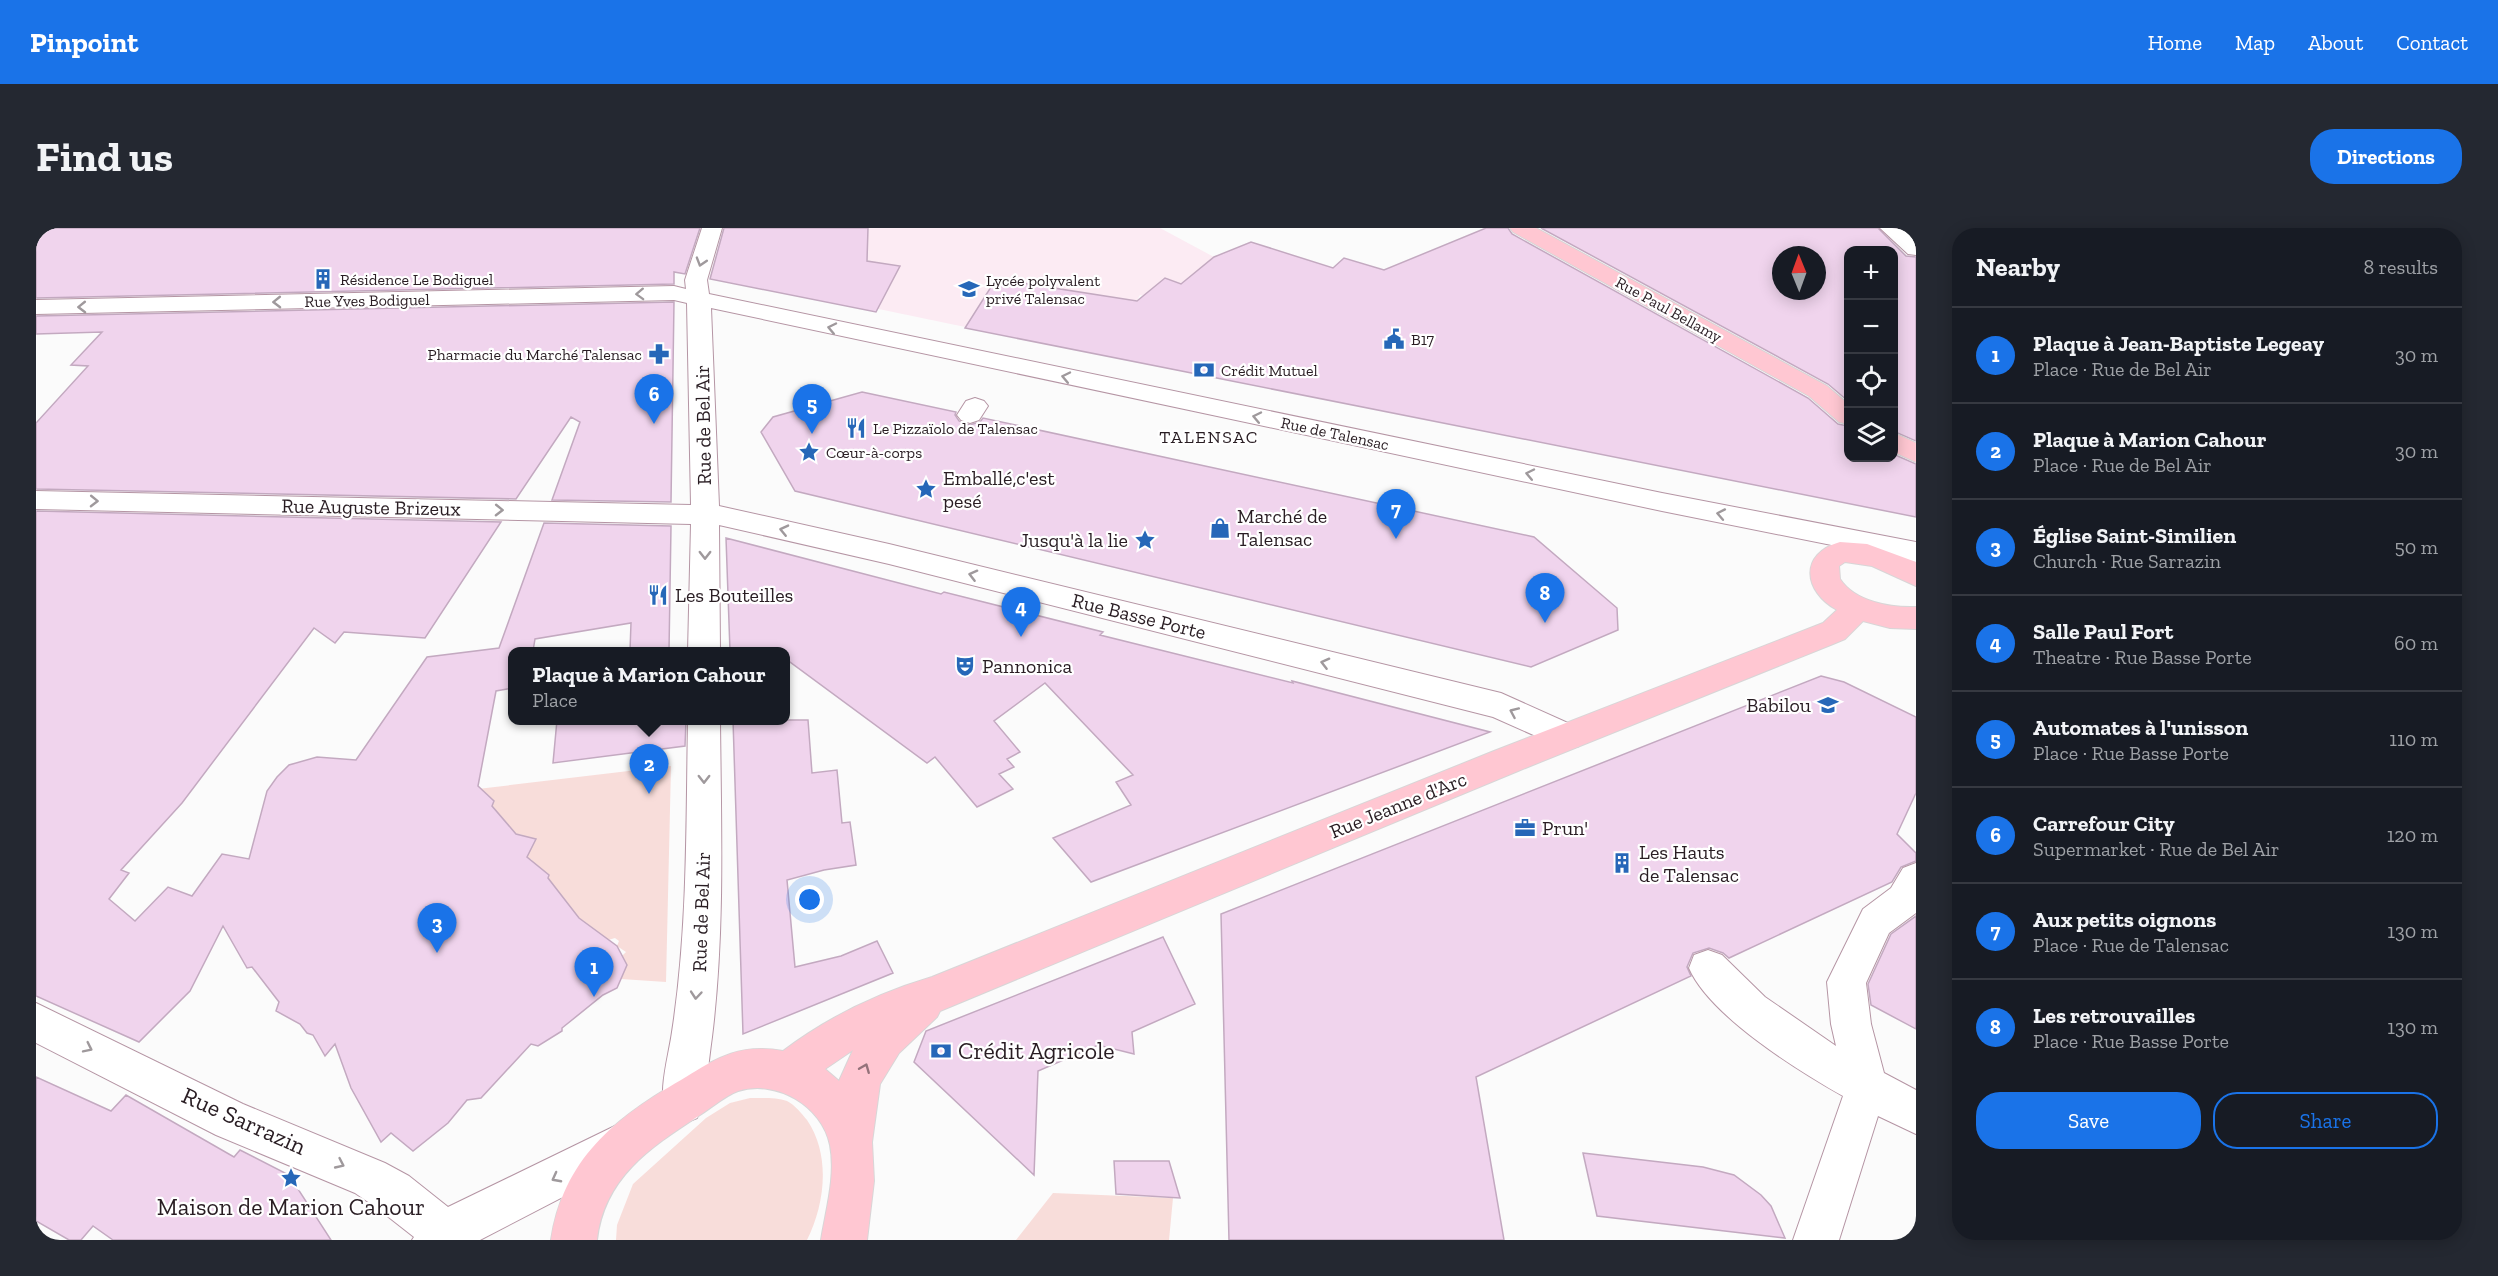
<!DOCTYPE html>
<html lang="en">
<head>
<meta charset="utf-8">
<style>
	body { margin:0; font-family:"Zilla Slab",serif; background:#242831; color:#f1f3f6 }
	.controls { position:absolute; right:18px; top:18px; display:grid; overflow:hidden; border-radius:12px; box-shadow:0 3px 15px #0003 }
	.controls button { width:54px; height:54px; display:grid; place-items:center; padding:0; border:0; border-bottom:2px solid #363941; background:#171b24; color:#f1f3f6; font:30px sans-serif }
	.compass { position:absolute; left:1736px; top:18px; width:54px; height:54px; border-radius:50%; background:#171b24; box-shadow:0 3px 15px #0003; rotate:359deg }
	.you { position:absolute; left:774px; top:672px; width:21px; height:21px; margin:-15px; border:4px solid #fff; border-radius:50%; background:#1a73e8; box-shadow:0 0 0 9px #1a73e833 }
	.badge { display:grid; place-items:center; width:39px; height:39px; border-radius:50%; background:#1a73e8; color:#fff; font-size:20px; font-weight:700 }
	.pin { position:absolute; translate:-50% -50px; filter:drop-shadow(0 2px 3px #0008) }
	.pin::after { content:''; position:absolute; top:32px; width:21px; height:18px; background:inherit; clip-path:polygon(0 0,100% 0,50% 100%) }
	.popup { position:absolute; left:472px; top:419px; width:282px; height:78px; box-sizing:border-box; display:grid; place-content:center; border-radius:12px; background:#171b24; filter:drop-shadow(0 2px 4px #0005); font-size:20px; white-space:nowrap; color:#9ea1a6 }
	.popup b { font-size:22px; color:#f1f3f6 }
	.popup::after { content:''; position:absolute; left:50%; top:100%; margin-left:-12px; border:12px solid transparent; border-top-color:#171b24 }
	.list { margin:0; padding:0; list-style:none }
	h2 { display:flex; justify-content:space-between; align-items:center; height:78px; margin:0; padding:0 24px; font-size:26px }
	h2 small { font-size:20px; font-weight:400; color:#9ea1a6 }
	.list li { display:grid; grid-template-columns:39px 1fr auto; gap:18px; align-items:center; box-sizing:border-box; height:96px; padding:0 24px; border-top:2px solid #363941 }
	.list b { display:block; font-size:22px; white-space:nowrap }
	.list p { margin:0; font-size:20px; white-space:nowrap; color:#9ea1a6 }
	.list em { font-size:20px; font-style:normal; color:#9ea1a6 }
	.actions { display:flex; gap:12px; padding:18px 24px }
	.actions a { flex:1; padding:14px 0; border:2px solid #1a73e8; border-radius:24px; text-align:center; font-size:21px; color:#1a73e8 }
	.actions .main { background:#1a73e8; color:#fff }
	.icon { flex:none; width:33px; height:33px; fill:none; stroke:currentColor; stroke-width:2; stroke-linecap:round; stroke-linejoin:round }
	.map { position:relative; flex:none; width:1880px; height:1012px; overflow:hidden; border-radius:24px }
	header { display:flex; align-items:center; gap:36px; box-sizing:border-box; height:84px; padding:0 30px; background:#1a73e8; color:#fff }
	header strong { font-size:28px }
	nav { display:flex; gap:33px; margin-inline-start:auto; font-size:21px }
	.intro { display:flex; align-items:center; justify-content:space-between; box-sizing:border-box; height:144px; padding:0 36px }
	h1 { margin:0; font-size:42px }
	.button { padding:15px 27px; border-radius:24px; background:#1a73e8; color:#fff; font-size:21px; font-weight:700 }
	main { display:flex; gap:36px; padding:0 36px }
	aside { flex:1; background:#171b24; border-radius:24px; box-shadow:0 3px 15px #0003 }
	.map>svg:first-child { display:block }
	.built { fill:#fcebf3 }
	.green { fill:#f8ddda }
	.building { fill:#f0d4ed; stroke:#c3a9c0; stroke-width:1.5; fill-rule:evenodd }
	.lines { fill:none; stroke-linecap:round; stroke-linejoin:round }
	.minor-casing { stroke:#b595a4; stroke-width:2 }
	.major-casing { stroke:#d8d6d7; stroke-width:2 }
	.minor { fill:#fff; fill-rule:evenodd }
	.major { fill:#ffc7d2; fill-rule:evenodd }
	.oneway { stroke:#9f999c }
	.oneway2 { stroke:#94727a }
	.labels { text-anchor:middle; stroke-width:4.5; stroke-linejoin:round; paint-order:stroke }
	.far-poi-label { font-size:16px; fill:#291d23; stroke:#fff; text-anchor:start }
	.far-street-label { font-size:16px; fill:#291d23; stroke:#fff }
	.far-neighbourhood-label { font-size:18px; letter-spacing:1.5px; fill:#291d23; stroke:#fff }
	.street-label { font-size:20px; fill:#291d23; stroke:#fff }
	.poi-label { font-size:20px; fill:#291d23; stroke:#fff; text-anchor:start }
	.near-poi-label { font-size:24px; fill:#291d23; stroke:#fff; text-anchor:start }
	.near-street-label { font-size:24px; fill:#291d23; stroke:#fff }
</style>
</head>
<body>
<header>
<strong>Pinpoint</strong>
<nav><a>Home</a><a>Map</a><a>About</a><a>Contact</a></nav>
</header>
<div class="intro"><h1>Find us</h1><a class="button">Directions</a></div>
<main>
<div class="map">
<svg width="1880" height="1012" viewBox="0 0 1880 1012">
	<rect width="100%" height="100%" fill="#fbfbfb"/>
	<!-- built -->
	<path class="built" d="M722,0H1124L1178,29L1145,56L1129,50L1108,68L1104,67L1068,128L713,54Z"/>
	<!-- green -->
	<path class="green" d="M635,538L630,754L585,751L579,748L590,734L586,728L590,724L581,718L583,713L579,710L569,713L531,682L512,652L513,647L501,641L495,631L491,632L486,627L497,617L487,607L480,606L456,578L458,573L452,567L440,571L433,562Z
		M714,870C725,870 741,869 751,873C759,877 766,886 771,892C795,927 789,976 771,1012H580L581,997L597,956L670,890L694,875Z
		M1017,965L1137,970L1133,1012H980Z"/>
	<!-- building -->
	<path class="building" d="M0,0H664L649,46L638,44V56L0,70Z
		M688,0H832L831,33L864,38L840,84L674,51Z
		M1450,0H1472L1476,6L1772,170L1802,196L1812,198V230H1857V226L1880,236V289L929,100L960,51L1101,73L1129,50L1145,56L1178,29L1215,14L1297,40L1308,30L1348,42Z
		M1505,0H1842L1870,28L1880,29V213L1857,203V22H1812V173L1792,156ZM1745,27H1781V63H1745Z
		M638,74L635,274L516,272L544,194L535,189L480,271L0,261V195L52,138L35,137L66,104L0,106V88Z
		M826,164L920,184L919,187L923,193L933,197L944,194L947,190L1498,309L1581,380L1582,402L1495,439L759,263L725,204L737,189Z
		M0,283L465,294L389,410L308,404L299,415L278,400L146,575L85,642L93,645L73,671L99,693L132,659L156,668L186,626L213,631L231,563L241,549L253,537L281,529L320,532L391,429L463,420L508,295L635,298L633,423H594L595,395L499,411L497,423H477V460L460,463L442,558L458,573L456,578L480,606L500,611L491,629L513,647L512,650L543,690L581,718L591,737L581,760L567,767L526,800V803L502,818L495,816L445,870L431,872L412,895L377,923L355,905L345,914L315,860L299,816L289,828L277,807L271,805L264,796L240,783L243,774L216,739L211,740L187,698L154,763L103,814L0,768Z
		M690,310L905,366L908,364L1067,404L1064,407L1257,455L1256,453L1454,504L1055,654L1017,610L1095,577L1080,554L1097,547L1009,455L958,493L984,524L971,531L978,539L963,546L977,561L941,579L899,529L891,535L750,431V423H694Z
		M1785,448L1808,454L1880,489V565L1861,606L1880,625V633L1865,639L1856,654L1693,730L1687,725L1673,720L1657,725L1651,739L1655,748L1440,849L1468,1012H1193L1185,686Z
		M521,492H650L649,518L517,535Z
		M697,492H772L776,545L801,542L806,595L814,594L820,637L788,642L751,652L759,739L805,728L841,713L857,745L707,806Z
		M1880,688V801L1835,777L1832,756L1855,706Z
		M1127,709L1159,776L1096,804L1098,826L1062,817L1002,843L998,947L878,834L890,803Z
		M0,849L75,883L90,867L198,929L204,922L253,947L295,1012H77L57,998L45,1012H33L0,993Z
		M1547,925L1667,939L1698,947L1725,967L1735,978L1749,1010L1561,988Z
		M1078,933H1133L1144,970L1080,966Z"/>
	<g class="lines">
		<!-- minor casing -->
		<g class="minor-casing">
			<path id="minor" d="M666,0H686L671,52L673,66L1626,265L1880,314V334L1626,283L675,80L683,278L853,316L1465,465L1543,500L1548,509L1543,518L1531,522L1457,489L853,336L683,297L684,424H652L655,296L0,281V263L655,277L651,75L638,72L0,86V72L638,58L650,61L649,52Z
				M1844,0H1867L1880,10V27L1872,26Z
				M939,170L948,173L952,178L943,192L934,195L925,192L921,187L930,173Z
				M652,492H684C685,598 689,704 676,809C672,836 671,865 661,890L646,896L631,890C621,864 632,832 636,804C652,701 650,597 652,492Z
				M1880,635V685L1853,705L1830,755L1835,796L1848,845L1880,862V906L1842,888L1803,1012H1757L1807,868C1761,842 1674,788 1653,740L1658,727L1672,722L1686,727L1729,769L1800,818L1795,796L1791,754L1827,681L1855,660L1867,640Z
				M0,775L207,876L349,935L373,948L412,979L583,896L598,902L604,917L598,932L444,1012H376L378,1009L341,980L319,965L180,907L0,815Z"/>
		</g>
		<!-- major casing -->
		<g class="major-casing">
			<path id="major" d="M1474,0H1500L1791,158L1812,176V196L1803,194L1773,168L1477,4Z
				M1858,205L1880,215V234L1858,224Z
				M1804,314L1831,316L1880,334V358L1836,338L1809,334L1803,338L1804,351C1819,374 1855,380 1880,379V401L1854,400L1827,393L1809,411L1797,416L1482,543L904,783L901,789L863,825L844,856L836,914L838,953L831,1012H785C790,981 800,948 794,917C786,878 741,851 702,863C690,867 675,880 664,887C615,919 568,949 561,1012H515C527,931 579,890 645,852C681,830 703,815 747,823C792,789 842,765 896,749L1458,523L1787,395L1801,382C1767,363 1763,326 1804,314ZM817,822L803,853L789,841Z"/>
		</g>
		<!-- minor -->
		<use href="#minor" class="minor"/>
		<!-- major -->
		<use href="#major" class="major"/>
	</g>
	<!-- one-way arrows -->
	<defs><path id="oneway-chevron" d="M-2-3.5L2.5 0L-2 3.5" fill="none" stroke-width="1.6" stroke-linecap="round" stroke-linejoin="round" transform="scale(1.5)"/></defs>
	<g class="oneway">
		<use href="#oneway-chevron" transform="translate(665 34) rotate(107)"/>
		<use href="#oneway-chevron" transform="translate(604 66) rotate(178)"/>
		<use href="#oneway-chevron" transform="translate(241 74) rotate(179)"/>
		<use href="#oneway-chevron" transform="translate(46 79) rotate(179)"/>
		<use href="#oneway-chevron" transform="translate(796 100) rotate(-168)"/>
		<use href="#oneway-chevron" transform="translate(1030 149) rotate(-168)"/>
		<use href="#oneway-chevron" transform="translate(1221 189) rotate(-168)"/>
		<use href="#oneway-chevron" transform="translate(1494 246) rotate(-168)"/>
		<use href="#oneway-chevron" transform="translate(58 273) rotate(1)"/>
		<use href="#oneway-chevron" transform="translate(463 282) rotate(1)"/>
		<use href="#oneway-chevron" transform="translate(1685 286) rotate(-169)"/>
		<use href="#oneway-chevron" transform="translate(748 302) rotate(-167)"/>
		<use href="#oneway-chevron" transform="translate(669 327) rotate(90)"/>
		<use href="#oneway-chevron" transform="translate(937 347) rotate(-166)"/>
		<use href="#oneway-chevron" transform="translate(1289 435) rotate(-166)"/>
		<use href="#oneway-chevron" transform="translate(1478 484) rotate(-156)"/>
		<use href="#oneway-chevron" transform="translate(668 551) rotate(90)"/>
		<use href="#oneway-chevron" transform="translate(660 767) rotate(95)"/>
		<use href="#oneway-chevron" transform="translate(52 820) rotate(26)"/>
		<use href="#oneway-chevron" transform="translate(304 936) rotate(25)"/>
		<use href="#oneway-chevron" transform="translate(520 950) rotate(152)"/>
	</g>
	<use class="oneway2" href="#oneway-chevron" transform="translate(829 840) rotate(-68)"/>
	<!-- icons -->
	<defs>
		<g id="building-bare" transform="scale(1.62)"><path d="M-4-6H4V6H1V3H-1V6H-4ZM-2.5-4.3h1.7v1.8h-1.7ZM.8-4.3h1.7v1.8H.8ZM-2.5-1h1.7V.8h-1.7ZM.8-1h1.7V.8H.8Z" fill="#2667b8" stroke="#fff" stroke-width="2.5" paint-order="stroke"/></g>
		<g id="school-bare" transform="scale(1.62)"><path d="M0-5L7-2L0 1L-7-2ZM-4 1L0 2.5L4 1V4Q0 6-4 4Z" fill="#2667b8" stroke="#fff" stroke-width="2.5" paint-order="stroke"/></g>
		<g id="civic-bare" transform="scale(1.62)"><path d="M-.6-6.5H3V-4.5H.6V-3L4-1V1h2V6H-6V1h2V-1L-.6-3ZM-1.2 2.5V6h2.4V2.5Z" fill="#2667b8" stroke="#fff" stroke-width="2.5" paint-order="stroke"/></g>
		<g id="pharmacy-bare" transform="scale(1.62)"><path d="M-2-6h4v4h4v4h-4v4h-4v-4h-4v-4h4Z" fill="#2667b8" stroke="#fff" stroke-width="2.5" paint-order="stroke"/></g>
		<g id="bank-bare" transform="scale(1.62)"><path d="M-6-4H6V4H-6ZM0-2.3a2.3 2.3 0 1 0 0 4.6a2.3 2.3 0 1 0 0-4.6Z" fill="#2667b8" stroke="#fff" stroke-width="2.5" paint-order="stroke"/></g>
		<g id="restaurant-bare" transform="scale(1.62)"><path d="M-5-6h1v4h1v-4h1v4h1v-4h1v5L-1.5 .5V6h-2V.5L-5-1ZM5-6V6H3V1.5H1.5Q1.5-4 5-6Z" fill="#2667b8" stroke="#fff" stroke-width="2.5" paint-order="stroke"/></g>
		<g id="sight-bare" transform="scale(1.62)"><path d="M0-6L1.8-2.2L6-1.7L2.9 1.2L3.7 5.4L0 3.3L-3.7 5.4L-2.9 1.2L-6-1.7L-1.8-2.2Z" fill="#2667b8" stroke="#fff" stroke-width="2.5" paint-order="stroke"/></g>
		<g id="shop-bare" transform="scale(1.62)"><path d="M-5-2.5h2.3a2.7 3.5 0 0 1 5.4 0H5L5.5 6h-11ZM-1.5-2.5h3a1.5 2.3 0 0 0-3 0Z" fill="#2667b8" stroke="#fff" stroke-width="2.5" paint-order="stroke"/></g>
		<g id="theatre-bare" transform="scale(1.62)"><path d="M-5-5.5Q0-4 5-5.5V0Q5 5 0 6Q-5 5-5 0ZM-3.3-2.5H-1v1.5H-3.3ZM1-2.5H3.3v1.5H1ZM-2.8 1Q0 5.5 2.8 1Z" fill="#2667b8" stroke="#fff" stroke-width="2.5" paint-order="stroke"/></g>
		<g id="office-bare" transform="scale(1.62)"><path d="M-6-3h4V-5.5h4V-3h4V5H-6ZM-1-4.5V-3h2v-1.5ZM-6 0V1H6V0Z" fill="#2667b8" stroke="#fff" stroke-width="2.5" paint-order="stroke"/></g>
	</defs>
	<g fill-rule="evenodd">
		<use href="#building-bare" x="287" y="51"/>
		<use href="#school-bare" x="933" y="61"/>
		<use href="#civic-bare" x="1358" y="111"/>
		<use href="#pharmacy-bare" x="623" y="126"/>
		<use href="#bank-bare" x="1168" y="142"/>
		<use href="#restaurant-bare" x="820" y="200"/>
		<use href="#sight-bare" x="773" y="224"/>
		<use href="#sight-bare" x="890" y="261"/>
		<use href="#shop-bare" x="1184" y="300"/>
		<use href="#sight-bare" x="1109" y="312"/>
		<use href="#restaurant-bare" x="622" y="367"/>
		<use href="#theatre-bare" x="929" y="438"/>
		<use href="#school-bare" x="1792" y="477"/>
		<use href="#office-bare" x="1489" y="600"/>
		<use href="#building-bare" x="1586" y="635"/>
		<use href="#bank-bare" x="905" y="823"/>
		<use href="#sight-bare" x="255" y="950"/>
	</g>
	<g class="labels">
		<!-- far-poi labels -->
		<g class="far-poi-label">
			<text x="304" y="57">Résidence Le Bodiguel</text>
			<text x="950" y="58">Lycée polyvalent<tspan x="950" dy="18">privé Talensac</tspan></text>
			<text x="1375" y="117">B17</text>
			<text x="606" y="132" text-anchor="end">Pharmacie du Marché Talensac</text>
			<text x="1185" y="148">Crédit Mutuel</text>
			<text x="837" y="206">Le Pizzaïolo de Talensac</text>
			<text x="790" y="230">Cœur-à-corps</text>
		</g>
		<!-- far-street labels -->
		<g class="far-street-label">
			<text transform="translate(331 72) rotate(-1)" y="6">Rue Yves Bodiguel</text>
			<text transform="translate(1633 81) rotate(29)" y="6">Rue Paul Bellamy</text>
			<text transform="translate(1299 205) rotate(12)" y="6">Rue de Talensac</text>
		</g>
		<!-- far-neighbourhood labels -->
		<g class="far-neighbourhood-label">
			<text x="1173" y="215">TALENSAC</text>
		</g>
		<!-- street labels -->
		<g class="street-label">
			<text transform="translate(667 197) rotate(-91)" y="7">Rue de Bel Air</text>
			<text transform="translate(335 279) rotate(1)" y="7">Rue Auguste Brizeux</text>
			<text transform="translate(1103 388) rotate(14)" y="7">Rue Basse Porte</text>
			<text transform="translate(1362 577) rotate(-22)" y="7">Rue Jeanne d'Arc</text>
			<text transform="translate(665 684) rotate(-88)" y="7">Rue de Bel Air</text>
		</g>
		<!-- poi labels -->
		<g class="poi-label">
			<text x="907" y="257">Emballé,c'est<tspan x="907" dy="23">pesé</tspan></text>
			<text x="1201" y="295">Marché de<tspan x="1201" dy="23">Talensac</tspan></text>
			<text x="1092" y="319" text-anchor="end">Jusqu'à la lie</text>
			<text x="639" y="374">Les Bouteilles</text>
			<text x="946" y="445">Pannonica</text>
			<text x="1775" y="484" text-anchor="end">Babilou</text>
			<text x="1506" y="607">Prun'</text>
			<text x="1603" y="631">Les Hauts<tspan x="1603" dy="23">de Talensac</tspan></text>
		</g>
		<!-- near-poi labels -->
		<g class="near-poi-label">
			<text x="922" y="831">Crédit Agricole</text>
			<text x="255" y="987" text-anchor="middle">Maison de Marion Cahour</text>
		</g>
		<!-- near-street labels -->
		<g class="near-street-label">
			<text transform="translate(208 893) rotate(24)" y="8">Rue Sarrazin</text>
		</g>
	</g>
</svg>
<div class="controls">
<button>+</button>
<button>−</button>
<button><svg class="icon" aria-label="locate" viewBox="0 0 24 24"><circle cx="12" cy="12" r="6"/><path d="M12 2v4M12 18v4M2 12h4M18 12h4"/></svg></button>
<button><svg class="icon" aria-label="layers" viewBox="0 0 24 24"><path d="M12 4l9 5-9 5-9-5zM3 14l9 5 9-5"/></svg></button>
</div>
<svg class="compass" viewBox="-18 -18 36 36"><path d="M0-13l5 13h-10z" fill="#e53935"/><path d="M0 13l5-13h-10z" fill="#9ea1a6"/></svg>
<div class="you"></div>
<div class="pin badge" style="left:558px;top:769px">1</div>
<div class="pin badge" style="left:613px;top:566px">2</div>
<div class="popup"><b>Plaque à Marion Cahour</b>Place</div>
<div class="pin badge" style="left:401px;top:725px">3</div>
<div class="pin badge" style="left:985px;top:409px">4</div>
<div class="pin badge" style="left:776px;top:206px">5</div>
<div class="pin badge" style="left:618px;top:196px">6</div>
<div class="pin badge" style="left:1360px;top:311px">7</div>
<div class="pin badge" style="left:1509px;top:395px">8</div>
</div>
<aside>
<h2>Nearby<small>8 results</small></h2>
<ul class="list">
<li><span class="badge">1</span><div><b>Plaque à Jean-Baptiste Legeay</b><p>Place · Rue de Bel Air</p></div><em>30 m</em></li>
<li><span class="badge">2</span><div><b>Plaque à Marion Cahour</b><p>Place · Rue de Bel Air</p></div><em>30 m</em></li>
<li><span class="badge">3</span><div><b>Église Saint-Similien</b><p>Church · Rue Sarrazin</p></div><em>50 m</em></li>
<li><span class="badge">4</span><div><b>Salle Paul Fort</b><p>Theatre · Rue Basse Porte</p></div><em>60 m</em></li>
<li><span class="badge">5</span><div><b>Automates à l'unisson</b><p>Place · Rue Basse Porte</p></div><em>110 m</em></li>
<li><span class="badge">6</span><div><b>Carrefour City</b><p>Supermarket · Rue de Bel Air</p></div><em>120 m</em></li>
<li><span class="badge">7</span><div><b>Aux petits oignons</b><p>Place · Rue de Talensac</p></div><em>130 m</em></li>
<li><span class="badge">8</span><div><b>Les retrouvailles</b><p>Place · Rue Basse Porte</p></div><em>130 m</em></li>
</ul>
<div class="actions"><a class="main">Save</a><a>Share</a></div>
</aside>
</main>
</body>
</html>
